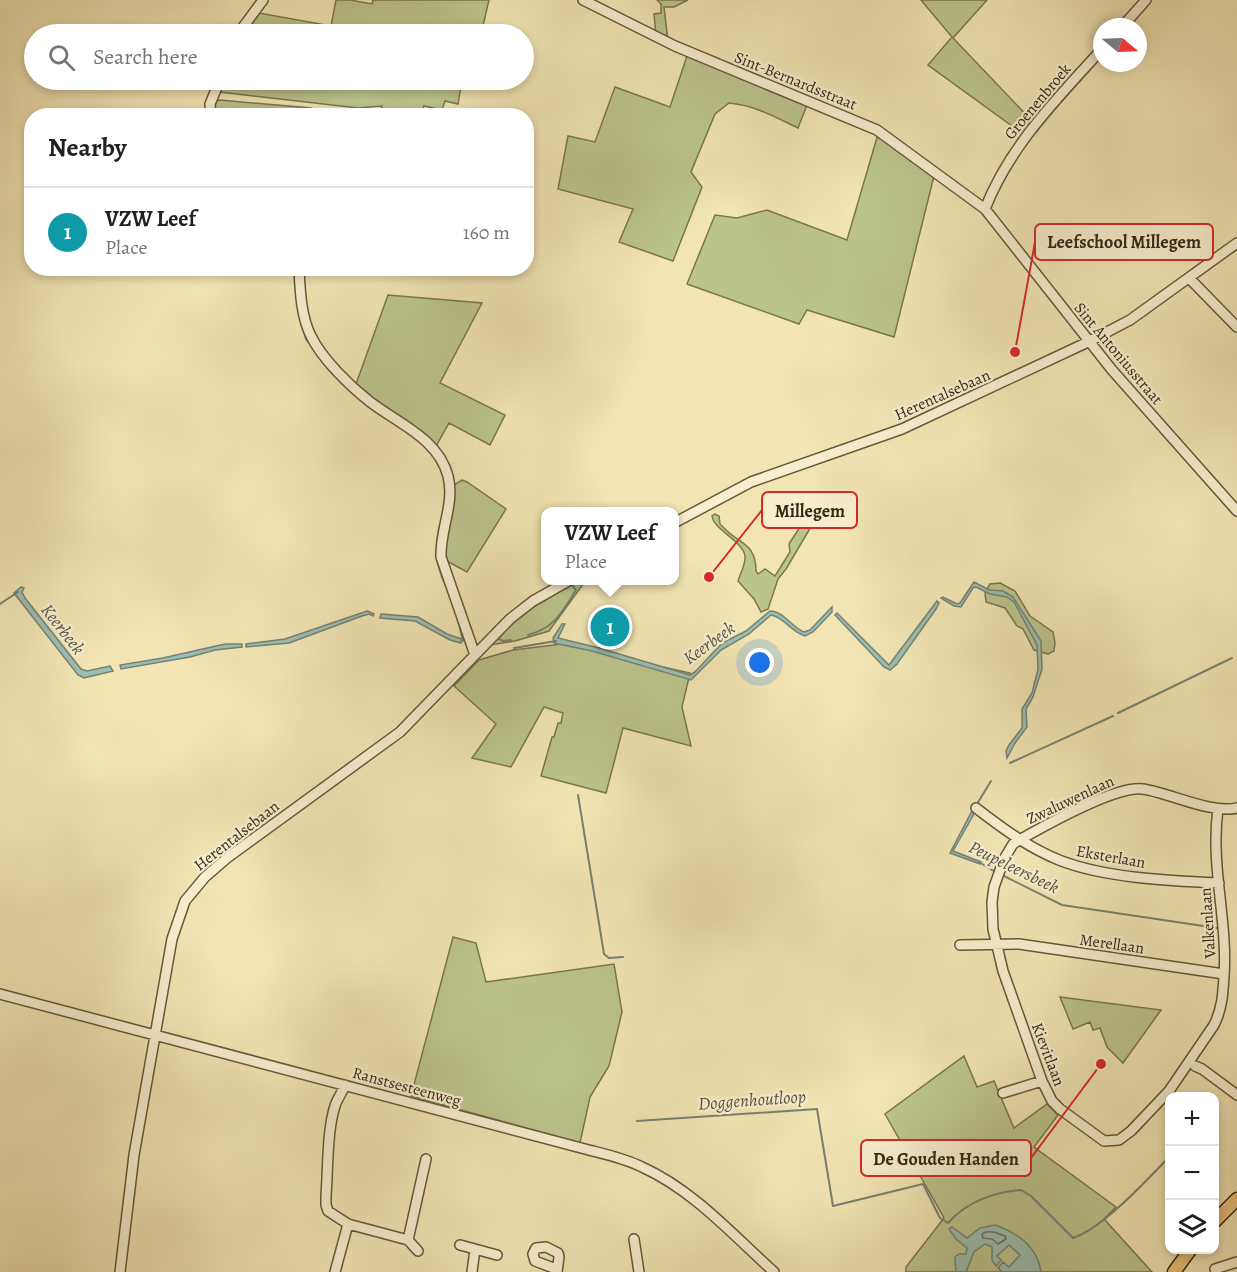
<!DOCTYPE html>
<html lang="en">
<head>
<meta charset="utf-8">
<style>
	body { margin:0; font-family:Alegreya,serif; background:#f2f2f2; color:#202124 }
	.controls { position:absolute; right:18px; bottom:18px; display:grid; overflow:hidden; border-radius:12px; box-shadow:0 3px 9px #0003 }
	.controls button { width:54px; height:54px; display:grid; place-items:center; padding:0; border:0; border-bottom:2px solid #e0e0e0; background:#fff; color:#202124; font:30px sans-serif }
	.compass { position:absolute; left:1093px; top:18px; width:54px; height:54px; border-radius:50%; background:#fff; box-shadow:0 3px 9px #0003; rotate:109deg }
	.you { position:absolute; left:760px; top:663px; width:21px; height:21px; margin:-15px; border:4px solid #fff; border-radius:50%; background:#1a73e8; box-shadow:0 0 0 9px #1a73e833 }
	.badge { display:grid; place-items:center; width:39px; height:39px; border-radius:50%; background:#8f2418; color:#fff; font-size:20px; font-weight:700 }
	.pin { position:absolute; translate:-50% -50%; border:3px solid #fff; box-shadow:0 2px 6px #0006 }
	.popup { position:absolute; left:541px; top:507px; width:138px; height:78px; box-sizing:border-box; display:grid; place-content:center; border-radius:12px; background:#fff; filter:drop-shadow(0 2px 4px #0005); font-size:20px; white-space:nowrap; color:#757577 }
	.popup b { font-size:22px; color:#202124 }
	.popup::after { content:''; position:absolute; left:50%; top:100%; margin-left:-12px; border:12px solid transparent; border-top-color:#fff }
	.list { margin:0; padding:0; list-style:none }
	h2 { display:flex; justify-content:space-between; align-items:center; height:78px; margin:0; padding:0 24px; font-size:26px }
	h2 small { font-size:20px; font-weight:400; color:#757577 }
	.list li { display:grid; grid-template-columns:39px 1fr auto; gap:18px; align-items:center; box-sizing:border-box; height:90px; padding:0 24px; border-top:2px solid #e0e0e0 }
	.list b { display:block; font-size:22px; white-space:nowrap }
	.list p { margin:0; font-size:20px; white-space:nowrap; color:#757577 }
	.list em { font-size:20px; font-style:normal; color:#757577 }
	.icon { flex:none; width:33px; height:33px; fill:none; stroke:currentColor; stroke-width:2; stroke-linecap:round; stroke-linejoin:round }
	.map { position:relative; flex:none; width:1237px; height:1272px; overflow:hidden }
	.search { position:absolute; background:#fff; box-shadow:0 3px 9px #0003; left:24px; top:24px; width:510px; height:66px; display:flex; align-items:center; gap:15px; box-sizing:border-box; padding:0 21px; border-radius:33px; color:#757577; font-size:22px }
	.panel { position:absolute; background:#fff; box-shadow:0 3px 9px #0003; left:24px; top:108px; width:510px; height:168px; border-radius:24px }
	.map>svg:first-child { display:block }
	.green { fill:#bbc48c; stroke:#797650; stroke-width:1.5 }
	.water { fill:#9cbeb2; stroke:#748273; stroke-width:1.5 }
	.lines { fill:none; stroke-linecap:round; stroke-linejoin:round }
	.shore { stroke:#6a7263; stroke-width:1.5 }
	.stream { stroke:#748273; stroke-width:2 }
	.minor-casing { stroke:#66563c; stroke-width:12 }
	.major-casing { stroke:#372714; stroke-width:15 }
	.minor { stroke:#f7eece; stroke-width:9 }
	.major { stroke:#e9c27a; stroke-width:12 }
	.labels { text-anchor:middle; stroke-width:4.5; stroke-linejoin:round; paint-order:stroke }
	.street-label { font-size:16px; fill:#372714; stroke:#f7eece }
	.water-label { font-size:18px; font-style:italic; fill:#555443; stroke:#f7eece }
	.leader { fill:none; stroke:#d62828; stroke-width:2 }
	.callout-dot { fill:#d62828; stroke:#f7eece; stroke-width:2 }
	.callout { fill:#f7eece; stroke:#d62828; stroke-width:2 }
	.callout-label { font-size:18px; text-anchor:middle; font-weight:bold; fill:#372714 }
</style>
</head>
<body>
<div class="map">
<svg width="1237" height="1272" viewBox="0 0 1237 1272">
	<rect width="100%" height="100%" fill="#f2e5b3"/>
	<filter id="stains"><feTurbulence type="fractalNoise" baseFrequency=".00333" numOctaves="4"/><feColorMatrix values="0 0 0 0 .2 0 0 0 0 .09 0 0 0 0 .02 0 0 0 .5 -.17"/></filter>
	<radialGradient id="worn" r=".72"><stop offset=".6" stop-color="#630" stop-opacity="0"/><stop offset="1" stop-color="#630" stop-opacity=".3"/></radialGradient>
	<!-- green -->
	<path class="green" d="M336,0H350L372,4L373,0H489L481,34H243L259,13L331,26Z
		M657,0H688L674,7H664L668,41L656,35L654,14L661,13V4Z
		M921,0H987L953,38L1033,122L1023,134L928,65L952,37Z
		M687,56L807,105L798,128C775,117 754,105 729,103L715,114L691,172L702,187L673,261L619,242L633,209L558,189L568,136L595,142L615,87L670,107Z
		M224,80H470L468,87L461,86L458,104L445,101L442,110L424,106L421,115H380L382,106L358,108L218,92Z
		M219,100L311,108L310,116H214L213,104Z
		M878,134L934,176L894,337L807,310L799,324L687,284L715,215L737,218L767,210L847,240Z
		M388,295L482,303L440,383L505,415L490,445L449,423L435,448L356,384Z
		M462,480L467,482L506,509L467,572L443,559L444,540L453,508L452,486Z
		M828,495C835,498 836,507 835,513C825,523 817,519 812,525L786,569L778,579L768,609L761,612L754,599L738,581C740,574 746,564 745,556C743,541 713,529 712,516L715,514L719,516L720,524L724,528C740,545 756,543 756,571L758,574L765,569L775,576L790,552L789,544L807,516H813L822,501L823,496Z
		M580,581H583L584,583L549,631L515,641L490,645C514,616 546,596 580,581Z
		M1000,583L1015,591L1030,616L1053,632L1055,643L1054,651L1048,654L1034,650L1023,629L1017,626L1005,608L986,602L985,593L990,584Z
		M562,644L690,673L682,707L691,746L623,728L606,793L541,776L552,737H554L558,723H561L563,713L544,707L511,767L472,758L496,724L454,686L479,660L513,650Z
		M453,937L476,943L486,982L614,964L622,1012L609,1066L590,1097L580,1143L411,1096Z
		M1060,997L1161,1010L1123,1063L1107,1047L1100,1028L1093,1030L1090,1022L1073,1029Z
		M964,1056L977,1087L994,1081L1014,1128L1047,1104L1058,1115L1034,1147L1116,1207L1104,1219L1152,1272H906V1267L944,1218L885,1114Z"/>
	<!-- water -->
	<path class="water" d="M974,582L989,590L1003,591L1013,597L1041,641L1042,669L1033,697L1026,709L1027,727L1015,743L1007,758L1006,751L1009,745L1022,728V709L1032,693L1038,669L1037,645L1014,602L1007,597L990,594L976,587L973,588L961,607L954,606L941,598L943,597L957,604L960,603Z
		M21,587L24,588L22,592L25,598L81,669L87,671L110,666L113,671L84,678L78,675L14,593Z
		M937,601L939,603L936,609L897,664L890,670L884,667L835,615L837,613L889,665Z
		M832,607V612L813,632L805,636C791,632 784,617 771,615L749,634L721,650L691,680L592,651L554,643L553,638L562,624H565L558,638L599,648L690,675L695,672L722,643L746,631L770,611C784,611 791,627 804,632L810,630Z
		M367,611L374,614L373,616L369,614L362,616L289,643L246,647V644L285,639Z
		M381,614L418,617L447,634L462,639L461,643L450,640L415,621L380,618Z
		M225,644H242V647L215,650L190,657L121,669L120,665L163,658Z
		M972,811L975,812L953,851L981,862L980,864L950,853Z
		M995,1225C1018,1233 1037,1246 1041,1272H1002L998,1268L1003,1262L1009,1267L1020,1255L1009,1245L997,1256L1001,1260L996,1266L992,1260V1247L985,1244L974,1252L966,1272H956L955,1257L959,1254H966L967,1248L956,1239L949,1229L952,1227L967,1238L980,1228Z"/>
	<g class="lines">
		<!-- shore -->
		<path class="shore" d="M986,1232H994L1005,1236L1006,1239L998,1244L992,1239L983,1238L982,1234Z"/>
		<!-- stream -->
		<path class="stream" d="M303,328L306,339L319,356
			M357,385L379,403
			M377,412L388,419
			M441,522C434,545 435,565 446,586
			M0,604L18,592
			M530,609L554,595
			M457,616L463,641
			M528,635C556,627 561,613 576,590L572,585
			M501,636L506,629
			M499,639L503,641L511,640
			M514,648L556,641
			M1118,713L1232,658
			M1010,763L1113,716
			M578,795L604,954L609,958L623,957
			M977,804L991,781
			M979,862L997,873
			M1002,875L1062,905L1217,928
			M637,1121L817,1109L833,1206L923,1184L940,1218L948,1223C966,1202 994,1192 1021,1190L1031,1196L1073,1238C1103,1228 1147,1180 1170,1156"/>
		<!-- minor casing -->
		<g class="minor-casing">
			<path id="minor" d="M583,0L675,46L877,130L985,209L1112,370L1237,511
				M1122,27L1146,0
				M238,34L263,0
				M211,116L210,104L220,80
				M985,209C1010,145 1057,99 1102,49
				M299,268C300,290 301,317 311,336C322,359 350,386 369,401C397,423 438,438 448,476C455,504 440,529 441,557L475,655
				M1189,278L1237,327
				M674,523L751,482L902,429L1088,342L1130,320L1237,243
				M976,808C1002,828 1029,848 1059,860C1104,878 1171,881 1219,883
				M1218,809C1210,865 1228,921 1224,976C1223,994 1222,1009 1214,1025L1169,1091L1131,1131L1119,1140L1104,1141L1060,1109L1052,1101L1042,1081L1003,971L993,929L992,902L994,887L1004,859L1013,844L1021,839C1046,825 1116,785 1143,789C1170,793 1211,814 1237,808
				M960,945L1019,944L1224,974
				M0,994L585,1149C604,1154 624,1158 642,1167C693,1190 732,1234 774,1272
				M1195,1066L1202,1069L1237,1095
				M345,1085C342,1093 337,1099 335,1106C327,1130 328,1170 326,1196V1205L328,1211L348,1224L408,1240L418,1251
				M1003,1093L1042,1081
				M634,1239L639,1272
				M408,1240L426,1159
				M460,1245L497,1255
				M556,1269L535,1261L533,1254L536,1248L546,1247L558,1253L559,1257L557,1272
				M1215,1269L1237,1262
				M120,1272L134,1155L172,939L185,901L205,877L227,858L400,732L510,619L533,601L570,580
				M335,1272L348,1224
				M472,1272L475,1249"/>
		</g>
		<!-- major casing -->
		<g class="major-casing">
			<path id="major" d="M1214,1222L1237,1199
				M1174,1272L1190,1250"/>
		</g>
		<!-- minor -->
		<use href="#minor" class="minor"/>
		<!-- major -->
		<use href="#major" class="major"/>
	</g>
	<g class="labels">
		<!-- street labels -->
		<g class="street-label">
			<text transform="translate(796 80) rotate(22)" y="6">Sint-Bernardsstraat</text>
			<text transform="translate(1037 101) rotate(-50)" y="6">Groenenbroek</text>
			<text transform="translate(1119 353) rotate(50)" y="6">Sint Antoniusstraat</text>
			<text transform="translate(942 394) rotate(-24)" y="6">Herentalsebaan</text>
			<text transform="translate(1070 799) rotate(-25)" y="6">Zwaluwenlaan</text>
			<text transform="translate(236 835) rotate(-38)" y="6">Herentalsebaan</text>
			<text transform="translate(1111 856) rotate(10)" y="6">Eksterlaan</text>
			<text transform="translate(1207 923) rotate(-94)" y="6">Valkenlaan</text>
			<text transform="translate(1112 943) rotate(8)" y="6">Merellaan</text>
			<text transform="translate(1049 1054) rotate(69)" y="6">Kievitlaan</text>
			<text transform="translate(407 1086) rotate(15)" y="6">Ranstsesteenweg</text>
		</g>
		<!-- water labels -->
		<g class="water-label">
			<text transform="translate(63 629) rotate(52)" y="6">Keerbeek</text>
			<text transform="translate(709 643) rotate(-36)" y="6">Keerbeek</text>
			<text transform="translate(1014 867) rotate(26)" y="6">Peupeleersbeek</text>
			<text transform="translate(752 1100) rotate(-4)" y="6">Doggenhoutloop</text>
		</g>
	</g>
	<!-- callouts -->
	<path class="leader" d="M1015 352L1035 242M709 577L762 510M1101 1064L1031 1158"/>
	<g class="callout-dot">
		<circle cx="1015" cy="352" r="6"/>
		<circle cx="709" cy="577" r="6"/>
		<circle cx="1101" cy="1064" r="6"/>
	</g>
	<g class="callout">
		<rect x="1035" y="224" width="178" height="36" rx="6"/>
		<rect x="762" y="492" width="95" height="36" rx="6"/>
		<rect x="861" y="1140" width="170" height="36" rx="6"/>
	</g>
	<g class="callout-label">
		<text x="1124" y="248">Leefschool Millegem</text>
		<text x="810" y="517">Millegem</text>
		<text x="946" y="1165">De Gouden Handen</text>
	</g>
	<rect width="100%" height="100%" filter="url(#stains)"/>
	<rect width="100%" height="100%" fill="url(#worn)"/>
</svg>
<div class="controls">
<button>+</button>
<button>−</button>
<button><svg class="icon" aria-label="layers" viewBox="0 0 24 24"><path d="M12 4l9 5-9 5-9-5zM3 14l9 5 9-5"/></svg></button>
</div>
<svg class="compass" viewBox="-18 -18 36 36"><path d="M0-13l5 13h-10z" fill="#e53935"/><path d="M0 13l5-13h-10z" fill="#757577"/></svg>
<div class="you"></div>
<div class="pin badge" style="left:610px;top:627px;background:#0f9aa8">1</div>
<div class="popup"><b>VZW Leef</b>Place</div>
<div class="search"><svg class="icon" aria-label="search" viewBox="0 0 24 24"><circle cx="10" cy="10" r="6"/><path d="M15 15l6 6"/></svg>Search here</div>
<section class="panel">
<h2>Nearby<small></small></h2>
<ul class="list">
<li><span class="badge" style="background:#0f9aa8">1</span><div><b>VZW Leef</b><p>Place</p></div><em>160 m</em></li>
</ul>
</section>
</div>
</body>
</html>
